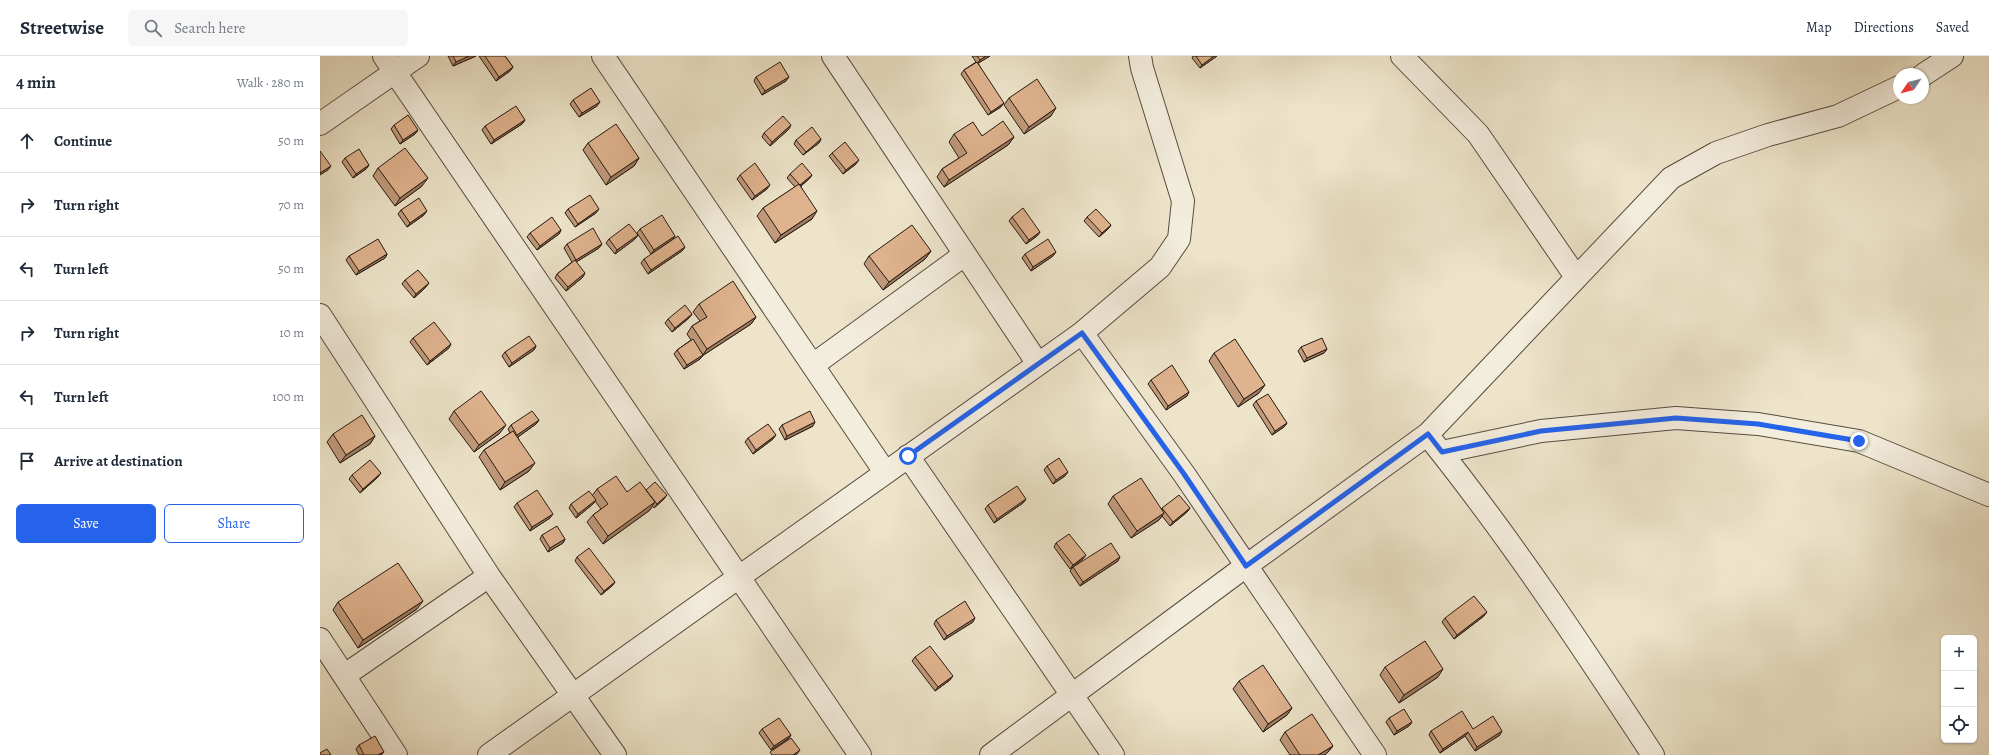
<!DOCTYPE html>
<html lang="en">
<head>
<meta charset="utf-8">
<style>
	body { margin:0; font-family:Alegreya,serif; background:#f6f6f7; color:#1f2937 }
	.controls { position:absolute; right:12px; bottom:12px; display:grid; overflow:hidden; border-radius:6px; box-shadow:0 1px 3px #0004 }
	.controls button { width:36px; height:36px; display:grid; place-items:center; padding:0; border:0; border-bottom:1px solid #e0e1e3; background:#fff; color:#1f2937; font:20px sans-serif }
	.compass { position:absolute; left:1573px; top:12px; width:36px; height:36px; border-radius:50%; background:#fff; box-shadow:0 1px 3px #0004; rotate:235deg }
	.stop { position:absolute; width:12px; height:12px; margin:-9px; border:3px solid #2563eb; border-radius:50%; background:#fff }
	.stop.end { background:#2563eb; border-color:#fff; box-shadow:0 1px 4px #0008 }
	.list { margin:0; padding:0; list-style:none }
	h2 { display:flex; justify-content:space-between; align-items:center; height:52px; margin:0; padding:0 16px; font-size:17px }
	h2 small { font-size:13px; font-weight:400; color:#747a83 }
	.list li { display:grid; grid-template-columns:26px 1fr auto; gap:12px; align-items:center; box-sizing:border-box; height:64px; padding:0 16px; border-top:1px solid #e0e1e3 }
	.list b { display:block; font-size:15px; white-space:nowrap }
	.list em { font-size:13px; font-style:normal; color:#747a83 }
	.actions { display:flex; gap:8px; padding:12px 16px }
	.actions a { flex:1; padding:9px 0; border:1px solid #2563eb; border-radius:6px; text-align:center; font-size:14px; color:#2563eb }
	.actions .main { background:#2563eb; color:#fff }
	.icon { flex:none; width:22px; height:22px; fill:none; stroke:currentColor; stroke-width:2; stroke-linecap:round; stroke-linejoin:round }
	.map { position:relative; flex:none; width:1669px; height:699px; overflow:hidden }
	header { display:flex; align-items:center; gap:24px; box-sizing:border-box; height:56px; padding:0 20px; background:#fff; border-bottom:1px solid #e0e1e3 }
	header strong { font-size:19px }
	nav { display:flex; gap:22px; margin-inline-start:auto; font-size:14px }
	.search { width:280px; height:36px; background:#f6f6f7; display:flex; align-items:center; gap:10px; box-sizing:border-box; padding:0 14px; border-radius:6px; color:#747a83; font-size:15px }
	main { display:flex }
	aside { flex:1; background:#fff }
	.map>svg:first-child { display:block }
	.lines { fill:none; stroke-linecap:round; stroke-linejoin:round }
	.street-casing { stroke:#584c40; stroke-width:24 }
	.street { stroke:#f3eddd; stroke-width:22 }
	.wall { fill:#c09a7a; stroke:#271912 }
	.shaded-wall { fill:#9c7d63; stroke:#271912 }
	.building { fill:#dfb38e; stroke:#271912 }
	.route { stroke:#2563eb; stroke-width:5 }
</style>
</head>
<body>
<header>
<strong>Streetwise</strong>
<div class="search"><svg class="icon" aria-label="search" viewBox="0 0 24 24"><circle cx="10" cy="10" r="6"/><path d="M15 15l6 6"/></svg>Search here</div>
<nav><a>Map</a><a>Directions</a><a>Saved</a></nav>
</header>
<main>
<aside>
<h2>4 min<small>Walk · 280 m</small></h2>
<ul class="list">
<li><svg class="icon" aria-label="ahead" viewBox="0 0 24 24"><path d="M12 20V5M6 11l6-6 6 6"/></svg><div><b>Continue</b></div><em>50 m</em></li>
<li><svg class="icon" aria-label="right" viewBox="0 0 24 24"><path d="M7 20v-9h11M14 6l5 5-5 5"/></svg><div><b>Turn right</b></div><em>70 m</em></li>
<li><svg class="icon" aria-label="left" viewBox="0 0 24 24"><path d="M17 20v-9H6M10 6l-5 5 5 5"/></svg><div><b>Turn left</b></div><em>50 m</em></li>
<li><svg class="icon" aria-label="right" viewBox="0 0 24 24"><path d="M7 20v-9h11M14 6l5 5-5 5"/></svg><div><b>Turn right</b></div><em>10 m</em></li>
<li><svg class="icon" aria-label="left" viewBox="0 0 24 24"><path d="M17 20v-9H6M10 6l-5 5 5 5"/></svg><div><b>Turn left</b></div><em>100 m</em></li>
<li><svg class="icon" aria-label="arrive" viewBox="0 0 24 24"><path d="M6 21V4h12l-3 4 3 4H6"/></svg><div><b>Arrive at destination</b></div></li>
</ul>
<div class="actions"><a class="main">Save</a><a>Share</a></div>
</aside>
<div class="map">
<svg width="1669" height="699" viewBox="0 0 1669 699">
	<rect width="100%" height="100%" fill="#ede4ca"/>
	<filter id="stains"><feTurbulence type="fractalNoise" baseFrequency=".005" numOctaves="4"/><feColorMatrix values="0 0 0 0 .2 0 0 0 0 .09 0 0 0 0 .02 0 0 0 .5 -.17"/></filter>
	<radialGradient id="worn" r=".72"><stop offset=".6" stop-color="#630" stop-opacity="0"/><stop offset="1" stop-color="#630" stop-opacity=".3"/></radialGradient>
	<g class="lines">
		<!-- street casing -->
		<g class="street-casing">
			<path id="street" d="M64,0L540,699
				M283,0L565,416
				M513,0L718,308
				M1082,0L1158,78L1256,221
				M1603,19L1632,0
				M0,68L98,0
				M0,259L169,520L295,699
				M762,277L864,418L1055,699
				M493,309L644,199
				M1113,386C1193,486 1263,592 1333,699
				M1122,396L1221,375L1356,362L1438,368L1539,385L1669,439
				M588,400L793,699
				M0,583L76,699
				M25,619L169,520
				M169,699L762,277L840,211L859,183L863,145L822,12L820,0
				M671,699L926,510L1108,378L1351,122L1396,97L1448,79L1518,60L1579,31"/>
		</g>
		<!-- street -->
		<use href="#street" class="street"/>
	</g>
	<!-- wall -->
	<path class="wall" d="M128,0H156L133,10Z
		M159,0H185L193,11L190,15L176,25Z
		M652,0H670L658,7L681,51L668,59L641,18L644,14L656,6Z
		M873,0H897L880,12L872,2Z
		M436,21L466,25L442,39L434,25Z
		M689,42L731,60L704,78L684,49Z
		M253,44L277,50L259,61L250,48Z
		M205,64L202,68L171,88L162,74L165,70Z
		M74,69L98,74L95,78L80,88L71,73Z
		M469,73L450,90L442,81L444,77Z
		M634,78L662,80L694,81L688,89L624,131L617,121L622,113L639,102L629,86Z
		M501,83L499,87L483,99L474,88L476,84Z
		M268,87L319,102L314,110L286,129L263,94Z
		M512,97L536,108L523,118L509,100Z
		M25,102L49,109L46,113L33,122L22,106Z
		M58,112L102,130L75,150L53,120Z
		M470,118L492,119L489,123L481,130L492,163L455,187L437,160L443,152L475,131L467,122Z
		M420,119L447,133L432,144L417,123Z
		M248,153L276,157L255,171L245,157Z
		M81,154L104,159L87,171L78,158Z
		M692,161L720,176L717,180L706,188L689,165Z
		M767,161L791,169L788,173L779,181L764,165Z
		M320,173L355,180L352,184L331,198L317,177Z
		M241,174L239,178L217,194L207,181L210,177Z
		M318,179L315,183L295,198L286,187L289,183Z
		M247,188H282L279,192L256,206L263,221L246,235L235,222L237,218L252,206L244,192Z
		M365,191L362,195L328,218L321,207L324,203Z
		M611,195L605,203L563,234L544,208L549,200Z
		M67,198L65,202L36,219L26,204L29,200Z
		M705,198L733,200L711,215L702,202Z
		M85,224L106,231L94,242L82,228Z
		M379,248L436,261L431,268L382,300L380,303L364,313L354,298L357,294L371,284L367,278L372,270L380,265L373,256Z
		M372,258L369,262L352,276L345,267L348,263Z
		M93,282L129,292L107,309L90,286Z
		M216,290L214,294L189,311L182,300L185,296Z
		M981,291L1007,293L1004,297L984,306L978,295Z
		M894,297L939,337L918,351L889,305Z
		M831,324L867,340L846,354L828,328Z
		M936,345L967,367L964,371L952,379L933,349Z
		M134,355L180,377L154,396L129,363Z
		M219,364L216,368L198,381L209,415L180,434L159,401L164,394L190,377L188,373L191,369Z
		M462,369L493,370L465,384L459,373Z
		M13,378L55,380L50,388L20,407L7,386Z
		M428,382L453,383L433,398L425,386Z
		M727,410L745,420L733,428L724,414Z
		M32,419L58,421L40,437L29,423Z
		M277,433L307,436L326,434L344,443L334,452L332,450L330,454L283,488L267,466L273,459L281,453L275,445L273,448L256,462L249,452L251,448L272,440Z
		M793,440L841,453L870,452L867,456L850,470L842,460L839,464L811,482L788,448Z
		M706,443L703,447L674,467L665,453L668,449Z
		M197,447L230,462L210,475L194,451Z
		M222,479L245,483L243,487L228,496L220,483Z
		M736,487L763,503L750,513L734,491Z
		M257,501L295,526L292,530L281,539L255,505Z
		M798,505L760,530L750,515L753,511Z
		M18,546L97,553L38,592L13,554Z
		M1164,560L1134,583L1122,566L1125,562Z
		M616,564L653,566L624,584L614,568Z
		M595,601L630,624L615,635L592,605Z
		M1065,611L1118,621L1079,647L1060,619Z
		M919,625L972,652L967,659L943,676L913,633Z
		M1069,662L1092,666L1089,670L1074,679L1066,666Z
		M442,673L471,679L468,683L451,694L439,677Z
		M1153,673L1180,679L1155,695L1145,680L1120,697L1109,679L1111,675Z
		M965,676L1013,690L1007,697L1005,699H970L960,684Z
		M39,689L64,696L61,699H39L36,693Z"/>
	<!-- shaded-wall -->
	<path class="shaded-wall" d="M149,0H156L133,10L136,6Z
		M666,0H670L657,8L660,4Z
		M894,0H897L880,12L882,9Z
		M193,11L190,15L176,25L179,21Z
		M469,21L466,25L442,39L445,35Z
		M280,46L277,50L259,61L262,57Z
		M684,47L681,51L668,59L671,56Z
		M736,52L731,60L704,78L709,71Z
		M205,64L202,68L171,88L174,84Z
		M471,69L469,73L450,90L452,86Z
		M98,74L95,78L80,88L83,84Z
		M694,81L688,89L624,131L629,124Z
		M501,83L499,87L483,99L486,96Z
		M319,102L314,110L286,129L291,121Z
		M539,104L536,108L523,118L526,114Z
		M49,109L46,113L33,122L36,118Z
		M11,110L8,114L0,119V117Z
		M492,119L489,123L477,133L480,129Z
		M108,122L102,130L75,150L80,142Z
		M450,129L447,133L432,144L435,140Z
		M279,153L276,157L255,171L258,168Z
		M107,155L104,159L87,171L90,167Z
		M497,155L492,163L455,187L461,179Z
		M791,169L788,173L779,181L782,177Z
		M241,174L239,178L217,194L220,190Z
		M720,176L717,180L706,188L709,184Z
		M318,179L315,183L295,198L297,194Z
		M355,180L352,184L331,198L334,194Z
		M282,188L279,192L253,208L256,204Z
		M365,191L362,195L328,218L331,214Z
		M611,195L605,203L563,234L569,226Z
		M736,196L733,200L711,215L713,211Z
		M67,198L65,202L36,219L39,215Z
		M265,217L263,221L246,235L248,231Z
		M109,227L106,231L94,242L96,238Z
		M372,258L369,262L352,276L355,272Z
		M436,261L431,268L382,300L387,293Z
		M131,288L129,292L107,309L110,305Z
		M216,290L214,294L189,311L192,307Z
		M1007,293L1004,297L984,306L987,302Z
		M383,299L380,303L364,313L367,309Z
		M945,329L939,337L918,351L924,343Z
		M869,336L867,340L846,354L848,350Z
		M219,364L216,368L195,383L197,379Z
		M495,366L493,370L465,384L467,380Z
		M967,367L964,371L952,379L955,375Z
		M186,369L180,377L154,396L159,389Z
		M456,379L453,383L433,398L436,394Z
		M55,380L50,388L20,407L26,399Z
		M215,407L209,415L180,434L185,426Z
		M748,416L745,420L733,428L736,424Z
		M61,417L58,421L40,437L43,433Z
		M347,439L344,443L334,452L337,448Z
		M706,443L703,447L674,467L677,463Z
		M276,444L273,448L256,462L258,458Z
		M335,446L330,454L283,488L288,480Z
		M870,452L867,456L850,470L853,466Z
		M844,457L839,464L811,482L817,475Z
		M233,458L230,462L210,475L212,471Z
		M245,483L243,487L228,496L230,492Z
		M766,499L763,503L750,513L753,509Z
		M800,501L798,505L760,530L763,526Z
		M295,526L292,530L281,539L284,535Z
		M103,545L97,553L38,592L43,584Z
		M1167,556L1164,560L1134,583L1137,579Z
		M655,562L653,566L624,584L627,580Z
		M1123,613L1118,621L1079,647L1084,639Z
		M633,620L630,624L615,635L618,631Z
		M972,652L967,659L943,676L948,668Z
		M1092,666L1089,670L1074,679L1077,675Z
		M1182,675L1180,679L1155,695L1157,691Z
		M1148,676L1145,680L1120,697L1123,693Z
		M471,679L468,683L451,694L454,690Z
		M1013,690L1007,697L1005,699H998Z
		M480,694L477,698L476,699H473Z
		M64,696L61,699H57Z"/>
	<!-- building -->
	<path class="building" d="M133,0H149L136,6Z
		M165,0H185L193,11L179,21Z
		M657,0H666L660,4Z
		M876,0H894L882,9Z
		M460,6L469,21L445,35L436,21Z
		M657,6L684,47L671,56L644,14Z
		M717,23L736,52L709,71L689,42Z
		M271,32L280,46L262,57L253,44Z
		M196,50L205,64L174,84L165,70Z
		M88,59L98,74L83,84L74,69Z
		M463,60L471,69L452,86L444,77Z
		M683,65L694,81L629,124L622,113L647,97L634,78L653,66L662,80Z
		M296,68L319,102L291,121L268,87Z
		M492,71L501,83L486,96L476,84Z
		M525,86L539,104L526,114L512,97Z
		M85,92L108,122L80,142L58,112Z
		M39,93L49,109L36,118L25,102Z
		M0,95L11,110L0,117Z
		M435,107L450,129L435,140L420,119Z
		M482,107L492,119L480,129L479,128L470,118Z
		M479,128L497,155L461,179L443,152Z
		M270,139L279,153L258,168L248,153Z
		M99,142L107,155L90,167L81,154Z
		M703,152L720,176L709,184L692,161Z
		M776,153L791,169L782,177L767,161Z
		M342,159L355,180L334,194L320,173Z
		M232,161L241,174L220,190L210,177Z
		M309,168L318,179L297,194L289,183Z
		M592,169L611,195L569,226L549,200Z
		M273,172L282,188L256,204L247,188Z
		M358,180L365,191L331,214L324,203Z
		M58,183L67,198L39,215L29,200Z
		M728,183L736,196L713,211L705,198Z
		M255,204L265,217L248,231L237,218Z
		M98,214L109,227L96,238L85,224Z
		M413,225L436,261L387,293L372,270L387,261L379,248Z
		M365,249L372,258L355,272L348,263Z
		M114,266L131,288L110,305L93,282Z
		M209,280L216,290L192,307L185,296Z
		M1002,282L1007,293L987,302L981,291Z
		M373,283L383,299L367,309L357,294Z
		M915,283L945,329L924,343L894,297Z
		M852,309L869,336L848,350L831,324Z
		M161,335L186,369L159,389L134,355Z
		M948,338L967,367L955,375L936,345Z
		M212,355L219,364L197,379L191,369Z
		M490,355L495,366L467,380L462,369Z
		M42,359L55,380L26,399L13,378Z
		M448,368L456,379L436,394L428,382Z
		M193,375L215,407L185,426L164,394Z
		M739,402L748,416L736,424L727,410Z
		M50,404L61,417L43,433L32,419Z
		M296,420L307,436L320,426L335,446L288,480L273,459L288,448L277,433Z
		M821,422L844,457L817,475L793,440Z
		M335,426L347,439L337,448L326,434Z
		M697,430L706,443L677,463L668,449Z
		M217,434L233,458L212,471L197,447Z
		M269,435L276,444L258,458L251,448Z
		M859,439L870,452L853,466L842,452Z
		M237,470L245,483L230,492L222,479Z
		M749,478L766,499L753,509L736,487Z
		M791,487L800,501L763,526L753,511Z
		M269,492L295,526L284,535L257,501Z
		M78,507L103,545L43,584L18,546Z
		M1154,540L1167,556L1137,579L1125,562Z
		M645,545L655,562L627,580L616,564Z
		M1105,585L1123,613L1084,639L1065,611Z
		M610,590L633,620L618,631L595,601Z
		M943,609L972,652L948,668L919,625Z
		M1084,653L1092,666L1077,675L1069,662Z
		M1142,655L1153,673L1173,660L1182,675L1157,691L1148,676L1123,693L1111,675Z
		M992,658L1013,690L998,699H980L965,676Z
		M459,662L471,679L454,690L442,673Z
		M55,680L64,696L57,699H44L39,689Z
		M471,682L480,694L473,699H452L450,696Z
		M7,693L11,699H0V697Z"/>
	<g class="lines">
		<!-- route -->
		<path class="route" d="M588,400L762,277L864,418L926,510L1108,378L1122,396L1221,375L1356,362L1438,368L1539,385"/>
	</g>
	<rect width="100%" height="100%" filter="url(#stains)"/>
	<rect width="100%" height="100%" fill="url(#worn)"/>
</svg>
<div class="controls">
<button>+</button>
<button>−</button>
<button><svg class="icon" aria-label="locate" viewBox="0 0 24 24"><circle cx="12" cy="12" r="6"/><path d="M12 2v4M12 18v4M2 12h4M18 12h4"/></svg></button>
</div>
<svg class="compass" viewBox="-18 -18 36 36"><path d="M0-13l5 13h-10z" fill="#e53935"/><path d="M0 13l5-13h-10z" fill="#747a83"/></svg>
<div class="stop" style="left:588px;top:400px"></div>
<div class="stop end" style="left:1539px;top:385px"></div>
</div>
</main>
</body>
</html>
